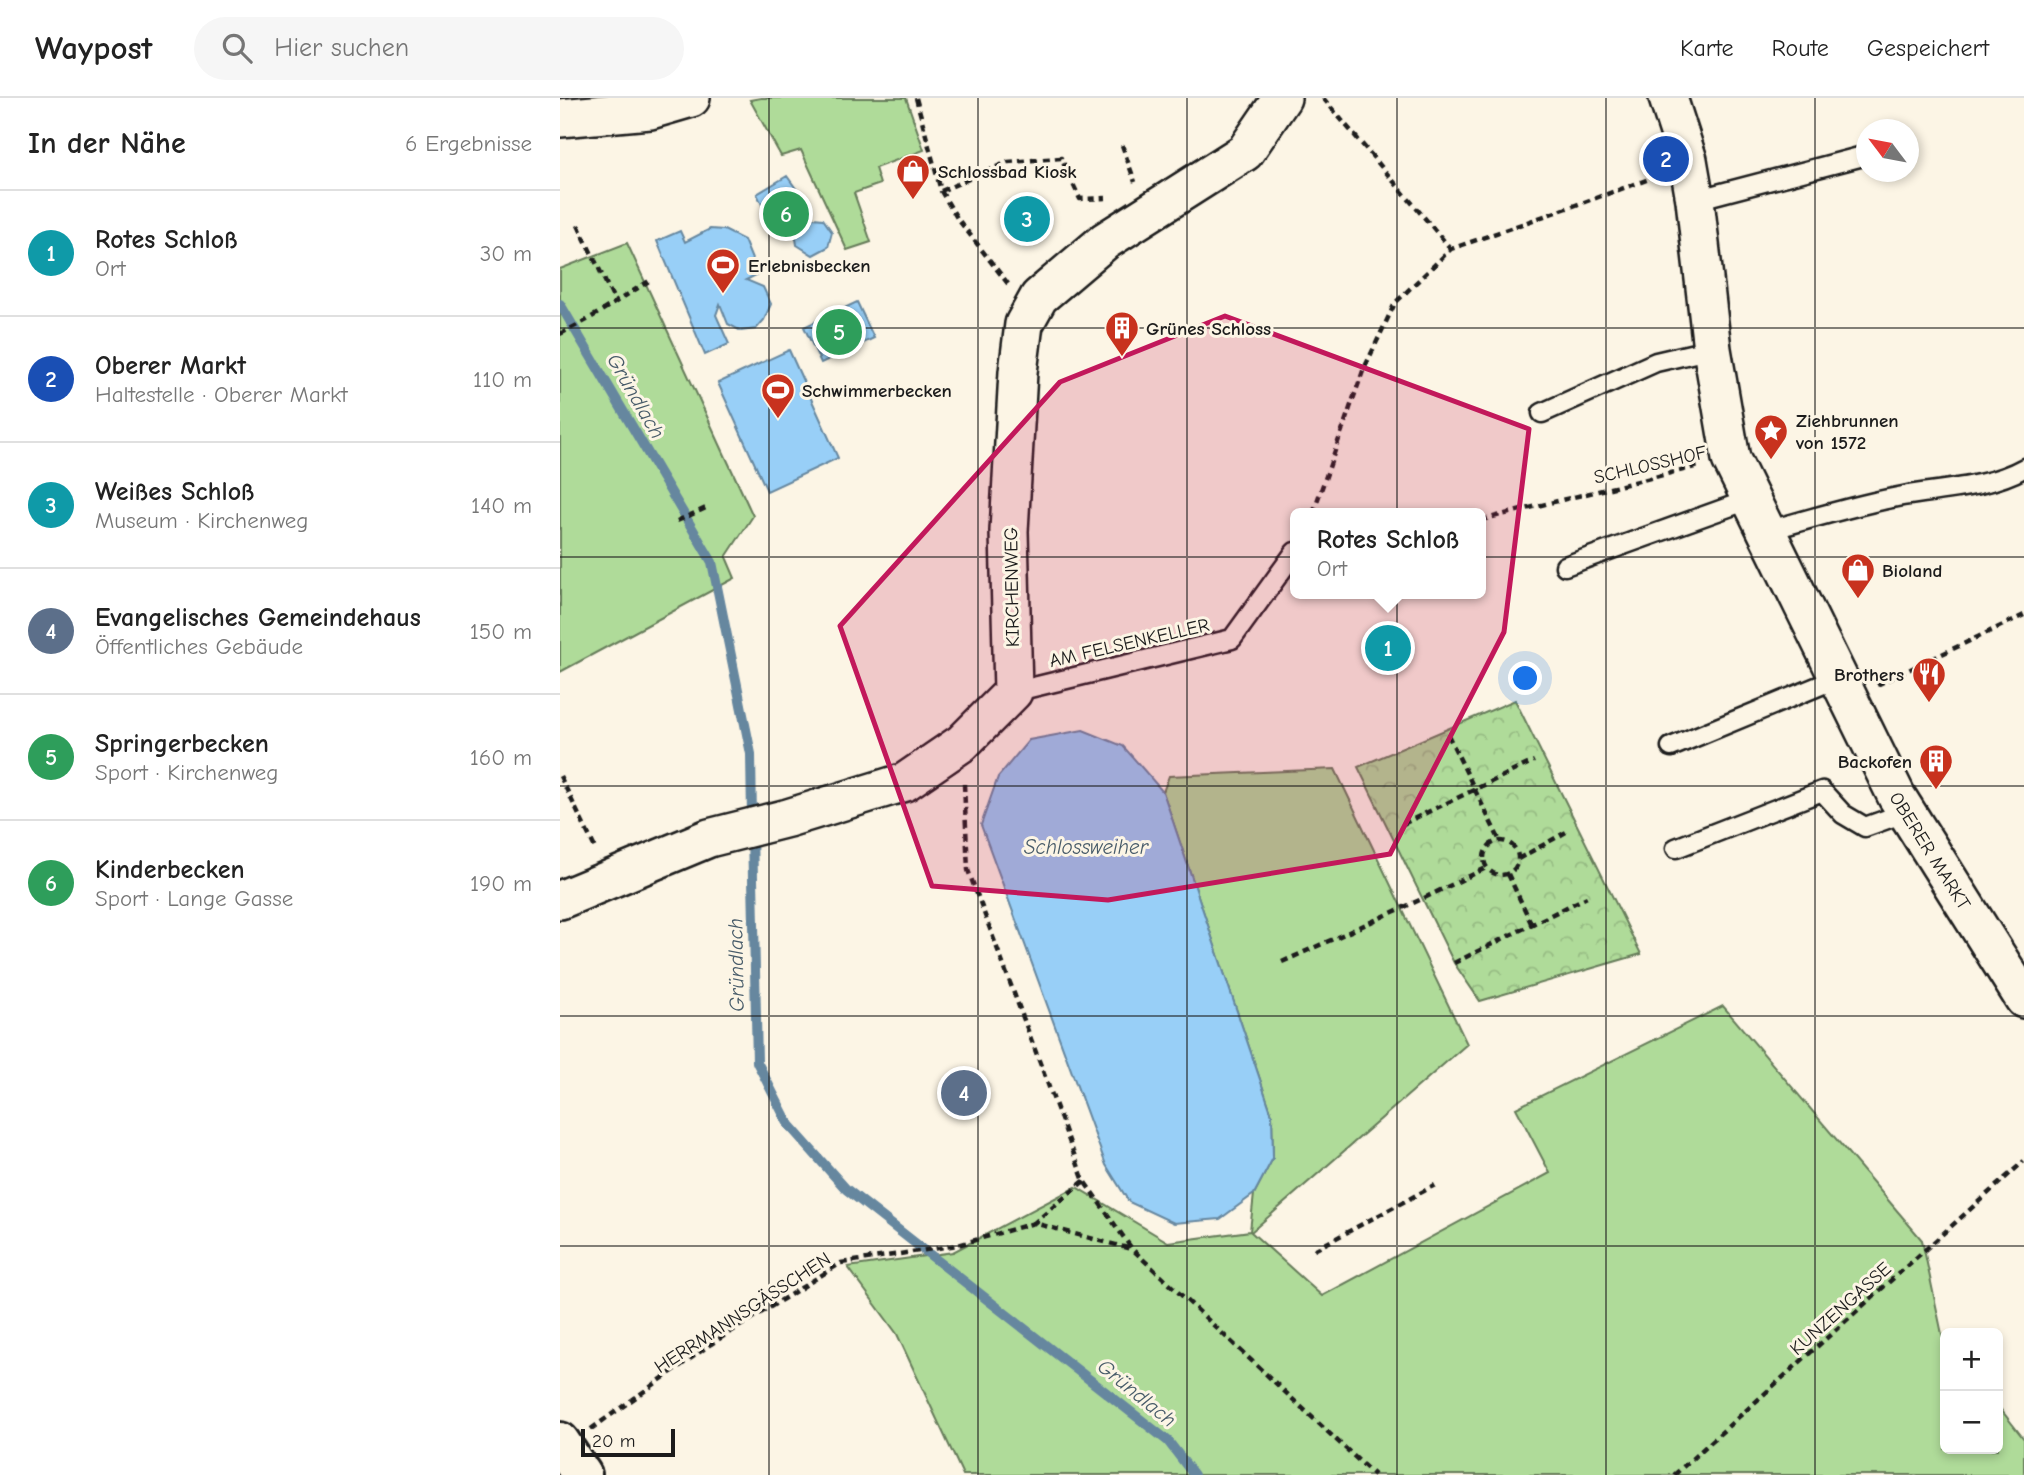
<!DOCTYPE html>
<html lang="de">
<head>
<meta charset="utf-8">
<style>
	body { margin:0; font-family:"Comic Neue",sans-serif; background:#f6f6f6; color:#222 }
	.controls { position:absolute; right:21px; bottom:21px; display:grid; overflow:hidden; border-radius:10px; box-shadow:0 4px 10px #0003 }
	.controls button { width:63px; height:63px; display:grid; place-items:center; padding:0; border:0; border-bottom:2px solid #e0e0e0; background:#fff; color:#222; font:35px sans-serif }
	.compass { position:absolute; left:1296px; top:21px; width:63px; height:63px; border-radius:50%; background:#fff; box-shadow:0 4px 10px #0003; rotate:302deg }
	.scale { position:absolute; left:21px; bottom:18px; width:94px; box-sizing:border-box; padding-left:7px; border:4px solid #1c1c1c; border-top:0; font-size:19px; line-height:24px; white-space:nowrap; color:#1c1c1c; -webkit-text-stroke:5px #fcf5e5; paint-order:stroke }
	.you { position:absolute; left:966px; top:581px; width:24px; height:24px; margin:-18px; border:5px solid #fff; border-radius:50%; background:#1a73e8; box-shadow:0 0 0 10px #1a73e833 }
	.badge { display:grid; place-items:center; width:46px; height:46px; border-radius:50%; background:#0f766e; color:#fff; font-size:23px; font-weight:700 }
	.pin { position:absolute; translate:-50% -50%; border:4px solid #fff; box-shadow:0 2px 7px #0006 }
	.popup { position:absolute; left:730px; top:410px; width:196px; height:91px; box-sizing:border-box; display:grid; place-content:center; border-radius:10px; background:#fff; filter:drop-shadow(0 2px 5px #0005); font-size:23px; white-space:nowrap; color:#767676 }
	.popup b { font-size:26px; color:#222 }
	.popup::after { content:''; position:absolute; left:50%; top:100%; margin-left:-14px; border:14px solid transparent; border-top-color:#fff }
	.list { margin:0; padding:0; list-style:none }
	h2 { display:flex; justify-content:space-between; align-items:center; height:91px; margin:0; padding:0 28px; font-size:30px }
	h2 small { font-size:23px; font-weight:400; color:#767676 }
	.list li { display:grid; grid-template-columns:46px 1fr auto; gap:21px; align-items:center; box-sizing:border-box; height:126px; padding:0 28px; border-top:2px solid #e0e0e0 }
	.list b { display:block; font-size:26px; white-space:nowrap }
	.list p { margin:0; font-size:23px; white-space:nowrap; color:#767676 }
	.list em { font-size:23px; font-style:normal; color:#767676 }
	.icon { flex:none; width:38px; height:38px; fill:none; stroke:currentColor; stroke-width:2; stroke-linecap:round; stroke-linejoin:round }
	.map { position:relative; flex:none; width:1464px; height:1377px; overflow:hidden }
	header { display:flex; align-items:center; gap:42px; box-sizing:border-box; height:98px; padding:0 35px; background:#fff; border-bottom:2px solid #e0e0e0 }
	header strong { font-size:33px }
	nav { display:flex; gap:38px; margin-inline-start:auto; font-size:24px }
	.search { width:490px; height:63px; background:#f6f6f6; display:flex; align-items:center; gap:18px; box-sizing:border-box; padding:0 24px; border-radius:38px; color:#767676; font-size:26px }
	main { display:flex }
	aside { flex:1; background:#fff }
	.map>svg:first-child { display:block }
	.grass { fill:#afdb99; stroke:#667c5a; stroke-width:2 }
	.park { fill:url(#park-crowns); stroke:#667c5a; stroke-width:2 }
	.water { fill:#98cff7; stroke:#66879f; stroke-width:2 }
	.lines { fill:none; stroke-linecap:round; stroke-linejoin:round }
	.stream { stroke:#66879f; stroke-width:10 }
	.lane-casing { stroke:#1c1c1c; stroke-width:23 }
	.street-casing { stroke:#1c1c1c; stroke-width:42 }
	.secondary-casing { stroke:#1c1c1c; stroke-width:44 }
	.path { stroke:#1c1c1c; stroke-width:4.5; stroke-dasharray:7 5; stroke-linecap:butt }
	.lane { stroke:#fcf5e5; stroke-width:18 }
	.street { stroke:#fcf5e5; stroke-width:37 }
	.secondary { stroke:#fcf5e5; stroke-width:38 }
	.marked { fill:#c2185b; fill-opacity:0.2; stroke:#c2185b; stroke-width:5; stroke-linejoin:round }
	.grid { fill:none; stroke:#1c1c1c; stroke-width:2; stroke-opacity:0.55 }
	.labels { text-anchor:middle; stroke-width:6; stroke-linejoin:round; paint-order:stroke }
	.poi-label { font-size:19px; font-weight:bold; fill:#1c1c1c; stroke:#fcf5e5; text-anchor:start }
	.street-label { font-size:19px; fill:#1c1c1c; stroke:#fcf5e5 }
	.water-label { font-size:21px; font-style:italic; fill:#475b69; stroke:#fcf5e5 }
</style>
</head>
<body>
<header>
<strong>Waypost</strong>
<div class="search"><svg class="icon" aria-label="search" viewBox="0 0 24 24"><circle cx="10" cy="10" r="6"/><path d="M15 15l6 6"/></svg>Hier suchen</div>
<nav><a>Karte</a><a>Route</a><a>Gespeichert</a></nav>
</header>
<main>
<aside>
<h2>In der Nähe<small>6 Ergebnisse</small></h2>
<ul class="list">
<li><span class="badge" style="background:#0f9aa8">1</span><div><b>Rotes Schloß</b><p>Ort</p></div><em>30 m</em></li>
<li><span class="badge" style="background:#1a4fb4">2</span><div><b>Oberer Markt</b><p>Haltestelle · Oberer Markt</p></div><em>110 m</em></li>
<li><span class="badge" style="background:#0f9aa8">3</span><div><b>Weißes Schloß</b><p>Museum · Kirchenweg</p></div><em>140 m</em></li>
<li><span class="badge" style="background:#5c6f8a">4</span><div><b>Evangelisches Gemeindehaus</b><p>Öffentliches Gebäude</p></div><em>150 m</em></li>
<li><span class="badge" style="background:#2e9e5b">5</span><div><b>Springerbecken</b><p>Sport · Kirchenweg</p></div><em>160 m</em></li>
<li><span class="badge" style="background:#2e9e5b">6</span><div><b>Kinderbecken</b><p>Sport · Lange Gasse</p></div><em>190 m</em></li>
</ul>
</aside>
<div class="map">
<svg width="1464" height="1377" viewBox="0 0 1464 1377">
	<defs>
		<pattern id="park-crowns" width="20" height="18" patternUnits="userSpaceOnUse" patternTransform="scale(1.75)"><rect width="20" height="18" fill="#afdb99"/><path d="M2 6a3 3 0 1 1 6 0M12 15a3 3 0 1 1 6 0" fill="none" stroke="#96bb83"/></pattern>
	</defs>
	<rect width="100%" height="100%" fill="#fcf5e5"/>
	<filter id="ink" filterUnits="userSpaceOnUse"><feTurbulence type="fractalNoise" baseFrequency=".0143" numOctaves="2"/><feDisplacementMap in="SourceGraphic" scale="14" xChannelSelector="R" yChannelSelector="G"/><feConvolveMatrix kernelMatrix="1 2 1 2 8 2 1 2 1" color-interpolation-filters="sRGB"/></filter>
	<g filter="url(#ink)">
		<!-- grass -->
		<path class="grass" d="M201,0H346L364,52L315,70L320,86L294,95L311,144L287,152L241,52L221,58L190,2Z
			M67,145L193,418L166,459L175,480L0,574V171Z
			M775,671L907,946L691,1134L762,1198L990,1075L956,1010L1163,908L1362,1142L1383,1241L1385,1243V1351H1438V1308L1464,1341V1377H403L337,1236L288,1169L393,1154L516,1089L608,1144L690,1133L694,1096L713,1060L712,1017L603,694L609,678Z"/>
		<!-- park -->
		<path class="park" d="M955,602L1081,856L920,903L894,865L798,669Z"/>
		<!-- water -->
		<path class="water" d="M227,78L237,92L230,103L243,119L263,121L272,134L268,149L253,157L237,147L234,128L205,113L197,96Z
			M150,131L164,132L184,142L198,176L186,182L203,189L211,206L204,222L196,231L181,233L168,226L160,206L156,217L169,246L145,257L97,143L120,133L125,144Z
			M297,204L314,240L261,265L244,229Z
			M229,252L278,360L207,393L158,285Z
			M523,632L563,648L603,694L712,1017L713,1060L694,1096L660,1121L614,1125L569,1104L546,1067L421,727L438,679L469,642Z"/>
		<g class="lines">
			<!-- stream -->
			<path class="stream" d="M0,206L152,464L191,656L192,720
				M192,735L197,964L229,1027L286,1091L608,1343L634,1377"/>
			<!-- lane casing -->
			<g class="lane-casing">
				<path id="lane" d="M1135,102L1307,57
					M982,315L1096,264L1152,251
					M1206,433C1251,421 1297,406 1343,398C1383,391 1428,390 1464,370
					M1005,468L1191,401
					M453,594L672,541L735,454
					M1111,649L1278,580
					M1116,750L1262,693L1283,716L1305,729L1347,714"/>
			</g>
			<!-- street casing -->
			<g class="street-casing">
				<g id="street">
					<path id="s1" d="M1108,0L1128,62L1135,102L1152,251L1171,361L1337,699L1464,901"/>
					<path d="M0,20L90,12L131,0"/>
					<path d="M0,802L149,740L228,720L345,684L402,645L453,594L449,433L458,274L464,226L479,199L545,143L685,54L722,0"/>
				</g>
			</g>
			<!-- secondary casing -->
			<g class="secondary-casing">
				<path id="secondary" d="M0,1344L22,1377"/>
			</g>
			<!-- path -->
			<path class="path" d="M356,0L381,93L397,120L449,187
				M763,0L891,151
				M562,47L575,84
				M381,93L448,64L501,60L520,101L546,100
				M18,127L55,204
				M0,236L27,222L89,183
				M753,415L803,273L835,205L891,151L1098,78
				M921,422L1139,368
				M117,423L146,410
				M1317,587L1464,517
				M888,637L940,743
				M0,678L36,752
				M404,686L408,772L524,1083L572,1151L814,1377
				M843,726L974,663
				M924 760a17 17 0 1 1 34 0a17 17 0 1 1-34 0Z
				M958,761L1008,733
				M948,776L972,827
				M722,864L862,801L926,770
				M894,865L1027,799
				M524,1083L474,1125L571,1151
				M754,1152L875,1087
				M31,1331L151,1246L281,1165L398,1147L474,1125
				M1114,1377L1464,1063"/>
			<!-- lane -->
			<use href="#lane" class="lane"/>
			<!-- street -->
			<use href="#street" class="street"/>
			<!-- secondary -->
			<use href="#secondary" class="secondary"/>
		</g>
	</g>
	<!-- marked area -->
	<path class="marked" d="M665,218L969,331L944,534L830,756L548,802L372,788L280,528L500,284Z"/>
	<!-- grid -->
	<path class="grid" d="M209,0V1377M418,0V1377M627,0V1377M837,0V1377M1046,0V1377M1255,0V1377M0,230H1464M0,459H1464M0,688H1464M0,918H1464M0,1148H1464"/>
	<!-- icons -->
	<defs>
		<g id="shop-pin" transform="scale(1.75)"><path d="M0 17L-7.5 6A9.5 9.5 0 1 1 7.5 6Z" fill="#c8321e" stroke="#fcf5e5"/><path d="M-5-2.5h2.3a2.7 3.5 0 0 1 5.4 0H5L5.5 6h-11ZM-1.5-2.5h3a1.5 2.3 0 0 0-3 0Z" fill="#fff"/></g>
		<g id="stadium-pin" transform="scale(1.75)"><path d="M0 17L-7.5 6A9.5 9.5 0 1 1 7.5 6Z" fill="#c8321e" stroke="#fcf5e5"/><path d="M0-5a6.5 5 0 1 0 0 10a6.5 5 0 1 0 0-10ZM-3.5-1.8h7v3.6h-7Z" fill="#fff"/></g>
		<g id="building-pin" transform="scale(1.75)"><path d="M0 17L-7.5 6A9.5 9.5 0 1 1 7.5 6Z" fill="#c8321e" stroke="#fcf5e5"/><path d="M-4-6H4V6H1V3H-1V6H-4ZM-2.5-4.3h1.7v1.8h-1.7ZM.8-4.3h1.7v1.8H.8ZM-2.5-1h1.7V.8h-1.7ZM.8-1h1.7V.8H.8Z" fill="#fff"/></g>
		<g id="sight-pin" transform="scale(1.75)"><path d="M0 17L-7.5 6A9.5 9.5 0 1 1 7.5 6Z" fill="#c8321e" stroke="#fcf5e5"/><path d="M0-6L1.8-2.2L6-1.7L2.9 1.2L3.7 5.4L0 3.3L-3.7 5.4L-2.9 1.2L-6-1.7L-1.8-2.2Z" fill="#fff"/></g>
		<g id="restaurant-pin" transform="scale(1.75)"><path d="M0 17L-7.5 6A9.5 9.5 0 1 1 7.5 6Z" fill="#c8321e" stroke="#fcf5e5"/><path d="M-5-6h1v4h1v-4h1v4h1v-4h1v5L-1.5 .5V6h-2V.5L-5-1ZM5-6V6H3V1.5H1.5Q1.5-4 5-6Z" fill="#fff"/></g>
	</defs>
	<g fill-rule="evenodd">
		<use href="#shop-pin" x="353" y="73"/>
		<use href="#stadium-pin" x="163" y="167"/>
		<use href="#building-pin" x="562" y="230"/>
		<use href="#stadium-pin" x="218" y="292"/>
		<use href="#sight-pin" x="1211" y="333"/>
		<use href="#shop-pin" x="1298" y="472"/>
		<use href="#restaurant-pin" x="1369" y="576"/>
		<use href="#building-pin" x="1376" y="663"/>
	</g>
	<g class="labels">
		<!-- poi labels -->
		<g class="poi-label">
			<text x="378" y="80">Schlossbad Kiosk</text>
			<text x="188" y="174">Erlebnisbecken</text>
			<text x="586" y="237">Grünes Schloss</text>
			<text x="242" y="299">Schwimmerbecken</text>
			<text x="1236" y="329">Ziehbrunnen<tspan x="1236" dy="22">von 1572</tspan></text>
			<text x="1322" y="479">Bioland</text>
			<text x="1344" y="583" text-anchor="end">Brothers</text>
			<text x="1352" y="670" text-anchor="end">Backofen</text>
		</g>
		<!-- street labels -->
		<g class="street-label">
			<text transform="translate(1090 366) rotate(-13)" y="7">SCHLOSSHOF</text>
			<text transform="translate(451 489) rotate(-91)" y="7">KIRCHENWEG</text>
			<text transform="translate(569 544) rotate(-13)" y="7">AM FELSENKELLER</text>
			<text dy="7" stroke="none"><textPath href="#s1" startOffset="807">OBERER MARKT</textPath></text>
			<text transform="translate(1280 1210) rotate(-42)" y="7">KUNZENGASSE</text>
			<text transform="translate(182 1214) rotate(-33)" y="7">HERRMANNSGÄSSCHEN</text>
		</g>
		<!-- water labels -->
		<g class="water-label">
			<text transform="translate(76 298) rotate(60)" y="7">Gründlach</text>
			<text x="526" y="756">Schlossweiher</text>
			<text transform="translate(176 867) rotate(-91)" y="7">Gründlach</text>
			<text transform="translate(577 1295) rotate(39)" y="7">Gründlach</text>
		</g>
	</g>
</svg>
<div class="controls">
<button>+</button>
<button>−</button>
</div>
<svg class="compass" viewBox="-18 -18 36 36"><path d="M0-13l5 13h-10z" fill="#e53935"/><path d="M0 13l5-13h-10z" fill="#767676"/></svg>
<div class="scale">20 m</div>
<div class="you"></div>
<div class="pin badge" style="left:828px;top:550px;background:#0f9aa8">1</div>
<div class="popup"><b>Rotes Schloß</b>Ort</div>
<div class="pin badge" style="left:1106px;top:61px;background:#1a4fb4">2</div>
<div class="pin badge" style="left:467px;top:121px;background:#0f9aa8">3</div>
<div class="pin badge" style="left:404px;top:995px;background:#5c6f8a">4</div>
<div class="pin badge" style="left:279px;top:234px;background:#2e9e5b">5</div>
<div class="pin badge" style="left:226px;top:116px;background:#2e9e5b">6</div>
</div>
</main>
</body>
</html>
